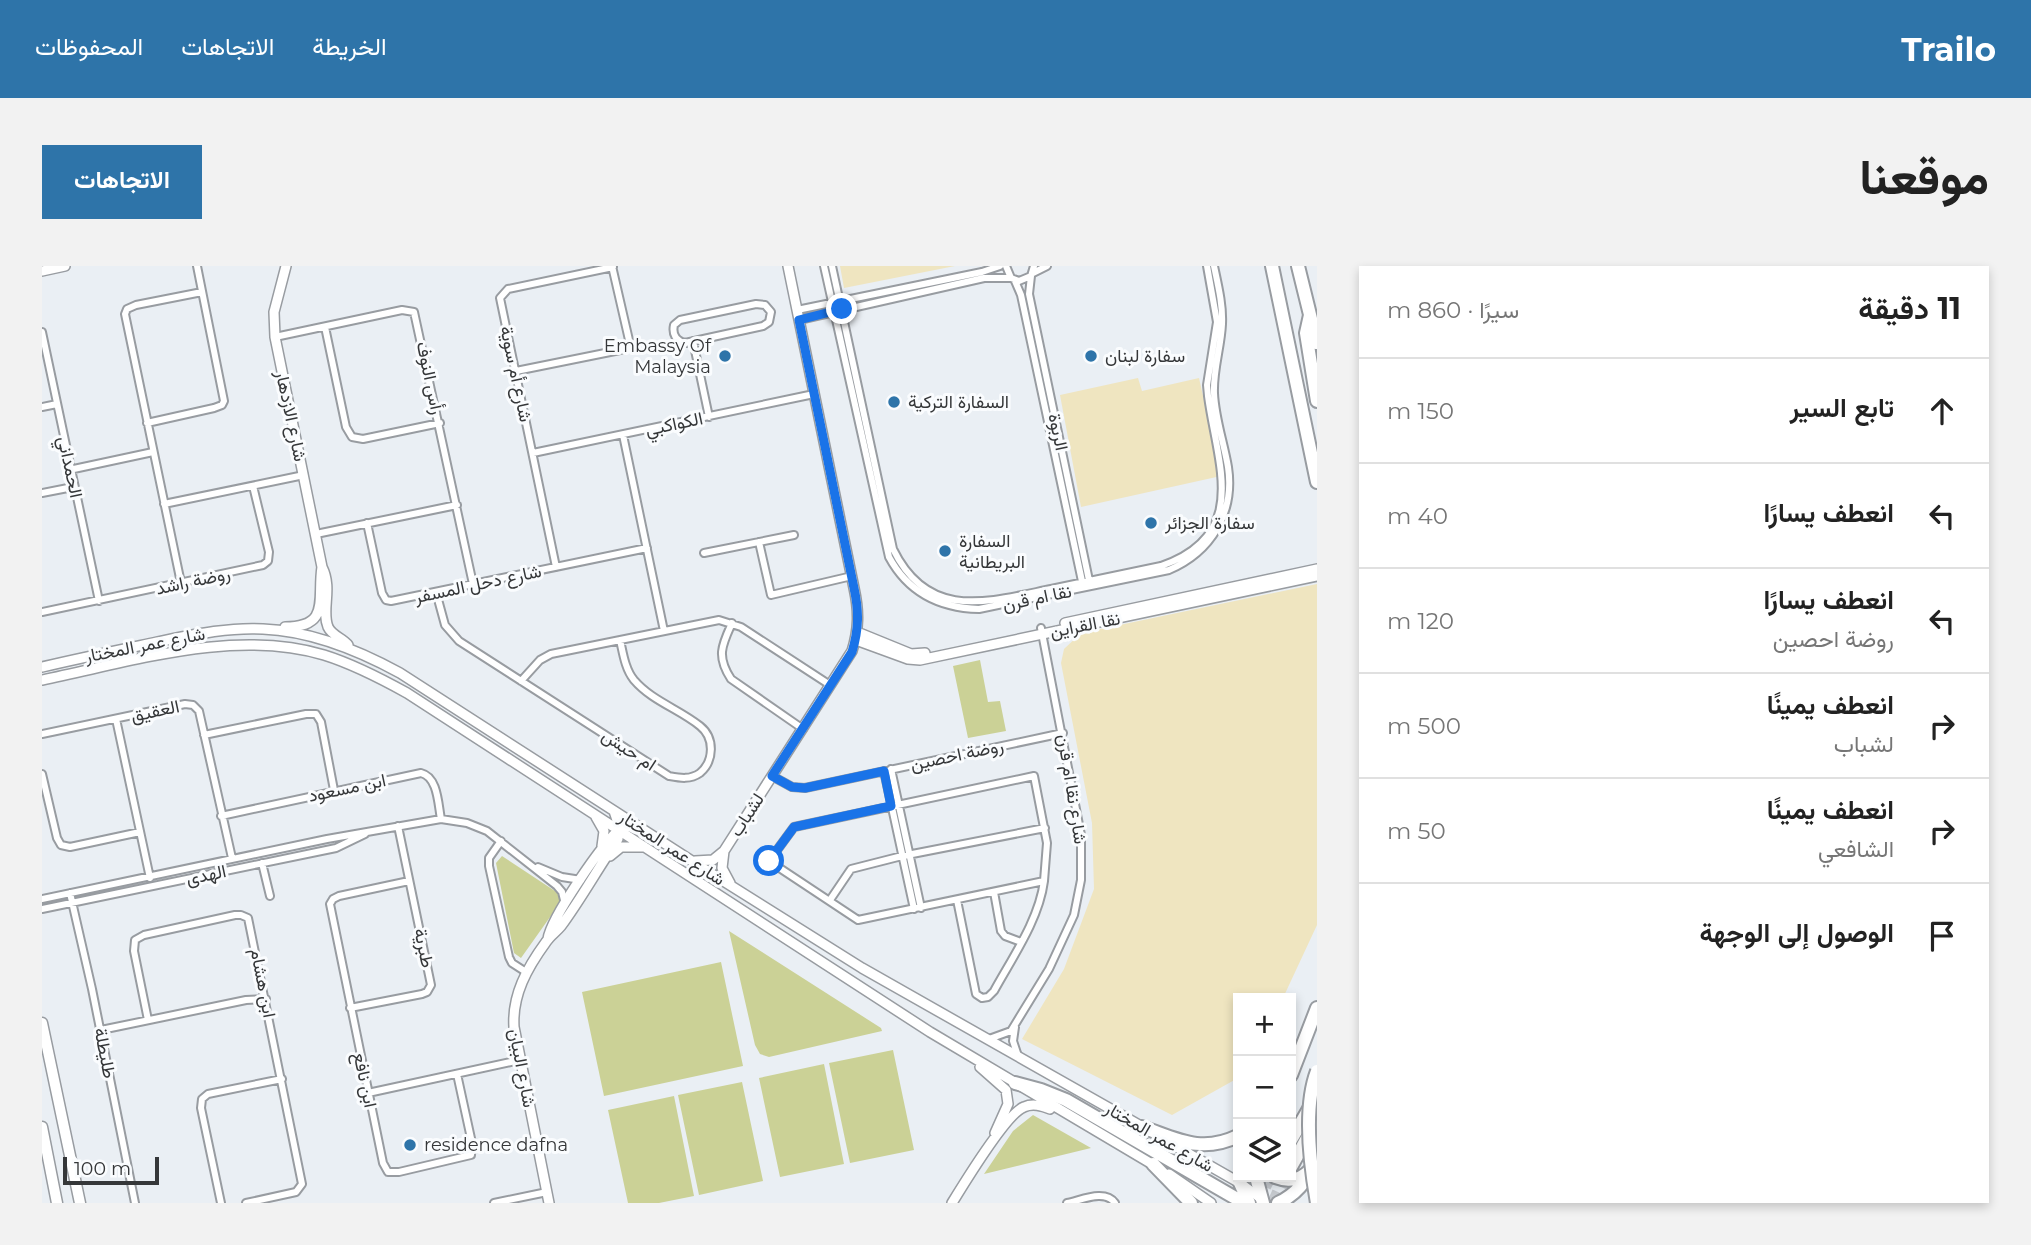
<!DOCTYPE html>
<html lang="ar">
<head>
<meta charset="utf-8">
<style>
	body { margin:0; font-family:Montserrat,Vazirmatn,sans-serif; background:#f2f2f2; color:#222; direction:rtl }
	.controls { position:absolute; right:21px; bottom:21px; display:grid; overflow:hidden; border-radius:0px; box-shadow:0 4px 10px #0003 }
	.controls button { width:63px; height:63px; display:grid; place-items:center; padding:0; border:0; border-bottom:2px solid #e0e0e0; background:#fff; color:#222; font:35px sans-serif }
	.scale { position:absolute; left:21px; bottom:18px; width:96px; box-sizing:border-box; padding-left:7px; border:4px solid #353739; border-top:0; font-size:19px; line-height:24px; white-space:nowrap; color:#353739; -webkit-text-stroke:5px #fafcfe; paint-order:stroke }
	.stop { position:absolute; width:21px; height:21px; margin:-16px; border:5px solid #1a73e8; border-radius:50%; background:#fff }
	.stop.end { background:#1a73e8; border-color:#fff; box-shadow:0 2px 7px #0008 }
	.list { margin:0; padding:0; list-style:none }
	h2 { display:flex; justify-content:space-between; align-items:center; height:91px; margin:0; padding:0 28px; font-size:30px }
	h2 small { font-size:23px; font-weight:400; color:#767676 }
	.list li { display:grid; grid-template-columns:46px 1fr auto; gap:21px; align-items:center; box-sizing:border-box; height:105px; padding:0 28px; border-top:2px solid #e0e0e0 }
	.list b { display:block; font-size:26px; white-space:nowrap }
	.list p { margin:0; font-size:23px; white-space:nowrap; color:#767676 }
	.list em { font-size:23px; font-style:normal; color:#767676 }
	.icon { flex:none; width:38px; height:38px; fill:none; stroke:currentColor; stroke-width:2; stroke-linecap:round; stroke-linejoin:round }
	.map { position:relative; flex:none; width:1275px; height:937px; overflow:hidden; direction:ltr; border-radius:0px }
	header { display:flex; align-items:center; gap:42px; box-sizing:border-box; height:98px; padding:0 35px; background:#2e74a9; color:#fff }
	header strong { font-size:33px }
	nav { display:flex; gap:38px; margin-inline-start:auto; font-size:24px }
	.intro { display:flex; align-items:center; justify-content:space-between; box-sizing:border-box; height:168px; padding:0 42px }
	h1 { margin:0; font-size:49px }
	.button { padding:18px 32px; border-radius:0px; background:#2e74a9; color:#fff; font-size:24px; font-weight:700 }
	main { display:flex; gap:42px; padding:0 42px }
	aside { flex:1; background:#fff; border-radius:0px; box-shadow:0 4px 10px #0003 }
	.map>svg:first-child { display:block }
	.green { fill:#cbd196 }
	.sand { fill:#efe5c0 }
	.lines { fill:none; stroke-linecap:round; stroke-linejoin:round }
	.highway-tunnel { stroke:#c6cacf; stroke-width:12; stroke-dasharray:12 6; stroke-linecap:butt }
	.street-casing { stroke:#989ca1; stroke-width:10 }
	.secondary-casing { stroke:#989ca1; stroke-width:12 }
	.primary-casing { stroke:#989ca1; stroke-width:13 }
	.highway-casing { stroke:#989ca1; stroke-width:16 }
	.street { stroke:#fff; stroke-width:6 }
	.secondary { stroke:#fff; stroke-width:9 }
	.primary { stroke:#fff; stroke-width:10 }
	.highway { stroke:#fff; stroke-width:12 }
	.highway-bridge-casing { stroke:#989ca1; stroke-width:16; stroke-linecap:butt }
	.highway-bridge { stroke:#fff; stroke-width:12 }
	.route { stroke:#1a73e8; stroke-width:9 }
	.poi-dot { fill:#2e74a9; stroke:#fafcfe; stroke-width:2.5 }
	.labels { text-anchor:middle; stroke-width:6; stroke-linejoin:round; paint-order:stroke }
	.poi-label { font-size:18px; fill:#353739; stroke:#fafcfe; text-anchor:start }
	.street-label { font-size:18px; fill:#353739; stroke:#fafcfe }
</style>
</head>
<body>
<header>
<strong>Trailo</strong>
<nav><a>الخريطة</a><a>الاتجاهات</a><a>المحفوظات</a></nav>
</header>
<div class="intro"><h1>موقعنا</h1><a class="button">الاتجاهات</a></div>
<main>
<aside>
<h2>11 دقيقة<small>سيرًا · 860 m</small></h2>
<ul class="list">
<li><svg class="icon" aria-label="ahead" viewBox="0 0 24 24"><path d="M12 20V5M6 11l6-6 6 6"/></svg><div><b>تابع السير</b></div><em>150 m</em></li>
<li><svg class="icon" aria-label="left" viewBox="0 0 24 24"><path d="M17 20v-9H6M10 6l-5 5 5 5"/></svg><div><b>انعطف يسارًا</b></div><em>40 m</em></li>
<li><svg class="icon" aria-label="left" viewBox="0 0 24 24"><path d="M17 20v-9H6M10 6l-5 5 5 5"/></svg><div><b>انعطف يسارًا</b><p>روضة احصين</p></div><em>120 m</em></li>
<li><svg class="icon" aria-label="right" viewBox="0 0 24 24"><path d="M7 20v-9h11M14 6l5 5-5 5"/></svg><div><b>انعطف يمينًا</b><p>لشباب</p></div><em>500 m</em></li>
<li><svg class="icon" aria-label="right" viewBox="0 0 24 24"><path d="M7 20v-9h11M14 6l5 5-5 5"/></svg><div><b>انعطف يمينًا</b><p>الشافعي</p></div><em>50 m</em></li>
<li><svg class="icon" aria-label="arrive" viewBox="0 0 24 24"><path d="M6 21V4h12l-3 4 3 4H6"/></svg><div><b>الوصول إلى الوجهة</b></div></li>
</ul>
</aside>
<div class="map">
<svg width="1275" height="937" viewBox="0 0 1275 937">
	<rect width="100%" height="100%" fill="#eaeff4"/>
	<!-- green -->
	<path class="green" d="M938,394L946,436L958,435L964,465L926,472L911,400Z
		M460,590L516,627L518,637L479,692L472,687L454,597Z
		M687,665L839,762L840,765L727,791L718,788L713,779Z
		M679,696L701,800L562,830L540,726Z
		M851,784L872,884L808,897L787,797Z
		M782,798L802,898L738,911L717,812Z
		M700,816L721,915L657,929L636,829Z
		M632,830L652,930L617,937H586L566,844Z
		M991,849L1049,882L942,908L971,865Z"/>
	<!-- sand -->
	<path class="sand" d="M798,0H913L802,22Z
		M1096,112L1100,125L1157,112L1179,210L1039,241L1018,129Z
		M1275,318V659L1241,732H1196V812L1130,849L980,773L1022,703L1052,623L1050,557L1019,397L1022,383L1039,367Z"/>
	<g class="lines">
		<!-- highway-tunnel -->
		<path class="highway-tunnel" d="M1215,937L1228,911
			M1231,937L1243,911"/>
		<!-- street casing -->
		<g class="street-casing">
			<path id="street" d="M782,0L847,291C866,326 897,342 937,343L1127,304C1169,286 1193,247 1186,201C1182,177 1173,152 1172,127C1171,104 1179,81 1180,58C1181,39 1176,19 1172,0
				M790,0L851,283C886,355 945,336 1009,323C1046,315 1082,308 1119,300C1209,269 1175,198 1166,130L1165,119L1175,56L1165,0
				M964,0L969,12L977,15L989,10L992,0
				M991,7L1005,0
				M989,10L987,28L1048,319
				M973,15L979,29L1041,320
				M714,38L723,39L729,46L727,56L721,60L643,77C634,75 630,68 632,59L638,54Z
				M755,44L940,6L958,0
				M757,54L942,12H969
				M283,61L304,161L310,171L321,173L398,157
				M0,66L57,335
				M233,71L360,44L372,46L431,318
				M651,75L667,151
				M474,105L583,83L587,74L570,0
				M0,141L15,138
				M105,157L172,142L180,139L182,135L155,0
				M581,169L622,365
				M491,187L772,128
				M27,204L111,186
				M0,227L31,221
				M122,238L262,209
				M325,257L340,327L344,334L349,335L605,282
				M274,268L415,239
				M717,276L729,329L810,310
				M662,287L752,269
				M514,301L458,32L466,23L571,1
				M139,317L83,48L85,43L94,39L160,26
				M394,326L403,359L417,375L627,510C638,512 648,514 658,507C672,495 673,472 658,460C637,443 610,435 592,414C583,403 581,387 578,374
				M0,346L221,299L226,295L227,286L211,220
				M690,357C680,379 674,390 689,413L761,463
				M479,415L498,394L509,388L677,354L699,361L788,419
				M74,453L108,612
				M0,468L143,438L151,439L157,445L190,592
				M162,469L264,448H274L279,456L292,524
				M849,503L879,642
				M842,505L872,643
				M0,508L15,572L19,579L28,581L98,566
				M730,510L750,521L763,522L1021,467
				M992,510L1005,577L1002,615L816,654L727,595L752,561Z
				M179,550L379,507C396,511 396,538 399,553
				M459,575L447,592V600L467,691L470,697L484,706
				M220,597L228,630
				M496,601L520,611L539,614
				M367,615L297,630L291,633L288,638L341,897L346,906H357L429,889L430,877L415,808
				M952,626L959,665L963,670L979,676
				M28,627L50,723L93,937
				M0,633L285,573L399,553L425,557L445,565L515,620L520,626L523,638
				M788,634L809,603L860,590L1003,562
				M915,634L934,728L940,732L946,731L952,725C970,692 997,654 1002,615
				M0,643L294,582L323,568
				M308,742L380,728L385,726L389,719L356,560
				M106,754L92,685L93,674L102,669L193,649H199L206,652L260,918L254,926L204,937
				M973,761L971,775L976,790
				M59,764L204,734L224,733
				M947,773L969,765L1007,703L1032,649L1039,614V569L999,362
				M326,827L478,794
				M179,937L159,842L160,833L166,828L240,813
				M452,937L505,926
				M1025,937C1040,934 1063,923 1073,937"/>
		</g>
		<!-- secondary casing -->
		<g class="secondary-casing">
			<path id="secondary" d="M244,0L232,46L233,71L280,301C291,323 279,344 286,361C290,370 301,372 306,379
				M0,5L23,0
				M1023,357L1275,303
				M243,361C289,361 275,333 280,301
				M815,366L869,388L883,387
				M814,374L866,393L878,394L1275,310
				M0,401C38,392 77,384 115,376C150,369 186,361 221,363C270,365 316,384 358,407L667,606L820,702L1104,863
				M0,414C89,396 192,362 282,389C311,398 338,412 365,427L888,766L1115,901
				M554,551L562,565L560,580
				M682,585L680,602L688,617
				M568,590L579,581H600
				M653,595L671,594L682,585L810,385C817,363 817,345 812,322L746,0
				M506,673C509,652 561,576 579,562L595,560
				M938,801L964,824L966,838L953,867
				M1119,872L1198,917L1221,934
				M1127,908L1169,937
				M507,937L472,761C470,729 485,702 504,676C508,670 514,666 519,660C539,633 556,602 576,573V557L572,545
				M910,937C921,919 965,847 982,841C991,837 1000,840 1008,843"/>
		</g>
		<!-- primary casing -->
		<g class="primary-casing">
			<path id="primary" d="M0,757L38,937
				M0,861L15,937"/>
		</g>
		<!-- highway casing -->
		<g class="highway-casing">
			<path id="highway" d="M1230,0L1275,216
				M1256,0L1275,77
				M1268,49L1264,67L1275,135
				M1249,809L1275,742
				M973,817L999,824L1024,834L1202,937
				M1100,861C1135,873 1159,888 1196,870
				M1249,874L1268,841
				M1111,898L1149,937
				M1249,901L1275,854
				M1214,911L1221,937
				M1233,911C1246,916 1259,914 1268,904
				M1198,917L1207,937
				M1236,937C1255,928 1263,916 1273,898"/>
		</g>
		<!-- street -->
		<use href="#street" class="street"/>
		<!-- secondary -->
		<use href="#secondary" class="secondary"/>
		<!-- primary -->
		<use href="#primary" class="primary"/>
		<!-- highway -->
		<use href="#highway" class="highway"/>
		<!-- highway-bridge casing -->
		<g class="highway-bridge-casing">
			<path id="highway-bridge" d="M1275,937C1268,898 1261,842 1275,805"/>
		</g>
		<!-- highway-bridge -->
		<use href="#highway-bridge" class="highway-bridge"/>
	</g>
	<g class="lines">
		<!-- route -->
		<path class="route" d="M727,595L752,561L849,540L842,505L763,522L750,521L730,510L810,386C817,363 817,345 812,322L757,54L800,43"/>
	</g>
	<!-- markers -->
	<g class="poi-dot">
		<circle cx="683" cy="90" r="7"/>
		<circle cx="1049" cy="90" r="7"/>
		<circle cx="852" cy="136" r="7"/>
		<circle cx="1109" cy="257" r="7"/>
		<circle cx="903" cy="285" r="7"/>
		<circle cx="368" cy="879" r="7"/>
	</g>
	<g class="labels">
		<!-- poi labels -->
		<g class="poi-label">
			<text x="669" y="86" text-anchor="end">Embassy Of<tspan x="669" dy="21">Malaysia</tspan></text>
			<text x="1063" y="96">سفارة لبنان</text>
			<text x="866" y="142">السفارة التركية</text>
			<text x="1123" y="263">سفارة الجزائر</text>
			<text x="917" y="281">السفارة<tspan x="917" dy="21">البريطانية</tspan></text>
			<text x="382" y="885">residence dafna</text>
		</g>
		<!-- street labels -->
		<g class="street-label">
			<text transform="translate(474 108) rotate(78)" y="6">شارع أم سوية</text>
			<text transform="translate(388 112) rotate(78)" y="6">رأس النوف</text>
			<text transform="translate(249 150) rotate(78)" y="6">شارع الازدهار</text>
			<text transform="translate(632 158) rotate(-12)" y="6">الكواكبي</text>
			<text transform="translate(1016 166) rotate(78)" y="6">الربوة</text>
			<text transform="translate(28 201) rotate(78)" y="6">الحمداني</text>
			<text transform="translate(151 315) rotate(-12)" y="6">روضة راشد</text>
			<text transform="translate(436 318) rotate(-12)" y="6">شارع دحل المسفر</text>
			<text transform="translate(995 332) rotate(-12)" y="6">نقا ام قرن</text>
			<text transform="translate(1043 359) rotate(-11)" y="6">نقا القراين</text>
			<text transform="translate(103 379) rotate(-11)" y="6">شارع عمر المختار</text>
			<text transform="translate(113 445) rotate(-12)" y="6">العقيق</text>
			<text transform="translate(587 484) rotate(33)" y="6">ام حيش</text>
			<text transform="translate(915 489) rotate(-12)" y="6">روضة احصين</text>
			<text transform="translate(305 522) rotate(-12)" y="6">ابن مسعود</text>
			<text transform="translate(1030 523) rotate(81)" y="6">شارع نقا ام قرن</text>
			<text transform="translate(705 549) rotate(-57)" y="6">لشباب</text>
			<text transform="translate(630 582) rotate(33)" y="6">شارع عمر المختار</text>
			<text transform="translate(164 609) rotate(-12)" y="6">الهدى</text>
			<text transform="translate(382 682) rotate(78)" y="6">طبرية</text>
			<text transform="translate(221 717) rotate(79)" y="6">ابن هشام</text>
			<text transform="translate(63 787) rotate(79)" y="6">طليطلة</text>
			<text transform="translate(480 802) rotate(79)" y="6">شارع البيان</text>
			<text transform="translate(323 814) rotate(78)" y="6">ابن نافع</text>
			<text transform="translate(1117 871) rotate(30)" y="6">شارع عمر المختار</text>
		</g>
	</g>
</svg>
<div class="controls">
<button>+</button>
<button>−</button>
<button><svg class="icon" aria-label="layers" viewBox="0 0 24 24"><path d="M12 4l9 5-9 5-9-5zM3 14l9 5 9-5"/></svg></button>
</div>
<div class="scale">100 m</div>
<div class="stop" style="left:727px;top:595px"></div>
<div class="stop end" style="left:800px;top:43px"></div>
</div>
</main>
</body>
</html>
